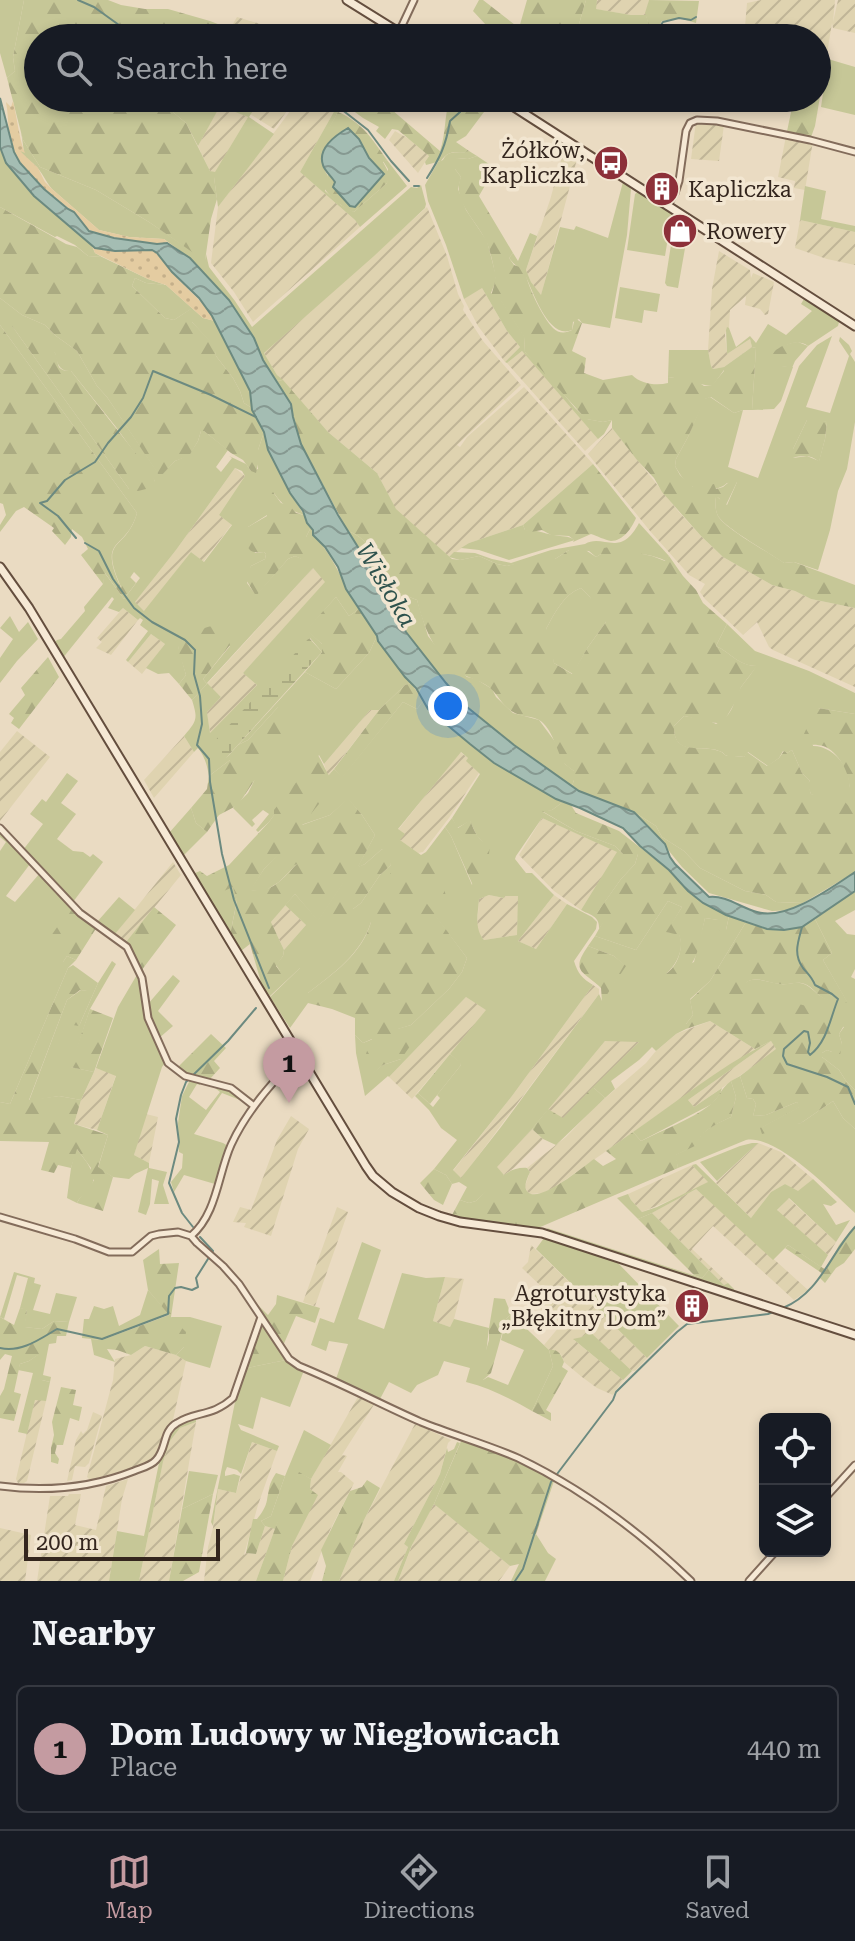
<!DOCTYPE html>
<html lang="en">
<head>
<meta charset="utf-8">
<style>
	body { margin:0; font-family:"Roboto Serif",serif; background:#242831; color:#f1f3f6 }
	.controls { position:absolute; right:24px; bottom:24px; display:grid; overflow:hidden; border-radius:12px; box-shadow:0 4px 12px #0003 }
	.controls button { width:72px; height:72px; display:grid; place-items:center; padding:0; border:0; border-bottom:2px solid #363941; background:#171b24; color:#f1f3f6; font:40px sans-serif }
	.scale { position:absolute; left:24px; bottom:20px; width:196px; box-sizing:border-box; padding-left:8px; border:4px solid #34261e; border-top:0; font-size:22px; line-height:28px; white-space:nowrap; color:#34261e; -webkit-text-stroke:6px #f2e6d1; paint-order:stroke }
	.you { position:absolute; left:448px; top:706px; width:28px; height:28px; margin:-20px; border:6px solid #fff; border-radius:50%; background:#1a73e8; box-shadow:0 0 0 12px #1a73e833 }
	.badge { display:grid; place-items:center; width:52px; height:52px; border-radius:50%; background:#c49ba1; color:#111; font-size:26px; font-weight:700 }
	.pin { position:absolute; translate:-50% -66px; filter:drop-shadow(0 2px 4px #0008) }
	.pin::after { content:''; position:absolute; top:42px; width:28px; height:24px; background:inherit; clip-path:polygon(0 0,100% 0,50% 100%) }
	.list { margin:0; padding:0; list-style:none }
	h2 { display:flex; justify-content:space-between; align-items:center; height:104px; margin:0; padding:0 32px; font-size:34px }
	h2 small { font-size:26px; font-weight:400; color:#9ea1a6 }
	.list li { display:grid; grid-template-columns:52px 1fr auto; gap:24px; align-items:center; box-sizing:border-box; height:128px; margin:0 16px 16px; padding:0 16px; border:2px solid #363941; border-radius:12px }
	.list b { display:block; font-size:30px; white-space:nowrap }
	.list p { margin:0; font-size:26px; white-space:nowrap; color:#9ea1a6 }
	.list em { font-size:26px; font-style:normal; color:#9ea1a6 }
	.icon { flex:none; width:44px; height:44px; fill:none; stroke:currentColor; stroke-width:2; stroke-linecap:round; stroke-linejoin:round }
	.map { position:relative; flex:none; width:855px; height:1581px; overflow:hidden }
	.search { position:absolute; background:#171b24; box-shadow:0 4px 12px #0003; left:24px; right:24px; top:24px; height:88px; display:flex; align-items:center; gap:20px; box-sizing:border-box; padding:0 28px; border-radius:44px; color:#9ea1a6; font-size:30px }
	.sheet { height:248px; background:#171b24 }
	nav { display:flex; justify-content:space-around; align-items:center; box-sizing:border-box; height:112px; border-top:2px solid #363941; background:#171b24; font-size:22px; color:#9ea1a6 }
	nav a { display:grid; justify-items:center; gap:4px }
	nav .on { color:#c49ba1 }
	.map>svg:first-child { display:block }
	.farmland { fill:url(#farmland-furrows) }
	.green { fill:#c6c797; fill-rule:evenodd }
	.forest { fill:url(#forest-firs); fill-rule:evenodd }
	.wetland { fill:url(#wetland-marsh) }
	.sand { fill:url(#sand-dots) }
	.water { fill:url(#water-waves); stroke:#6c8a80; stroke-width:2 }
	.lines { fill:none; stroke-linecap:round; stroke-linejoin:round }
	.stream { stroke:#6c8a80; stroke-width:2 }
	.street-casing { stroke:#836c5b; stroke-width:9 }
	.secondary-casing { stroke:#644e3e; stroke-width:11 }
	.street { stroke:#f6e9d5; stroke-width:5 }
	.secondary { stroke:#f6e9d5; stroke-width:7 }
	.labels { text-anchor:middle; stroke-width:7; stroke-linejoin:round; paint-order:stroke }
	.poi-label { font-size:22px; fill:#34261e; stroke:#f2e6d1; text-anchor:end }
	.water-label { font-size:24px; font-style:italic; fill:#2e524d; stroke:#f2e6d1 }
</style>
</head>
<body>
<div class="map">
<svg width="855" height="1581" viewBox="0 0 855 1581">
	<defs>
		<pattern id="farmland-furrows" width="10" height="10" patternUnits="userSpaceOnUse" patternTransform="scale(2)"><rect width="10" height="10" fill="#dfd3b0"/><path d="M-1 1l2-2M0 10L10 0M9 11l2-2" fill="none" stroke="#c0b597"/></pattern>
		<pattern id="forest-firs" width="22" height="20" patternUnits="userSpaceOnUse" patternTransform="scale(2)"><rect width="22" height="20" fill="#c6c797"/><path d="M5 1l3.5 6h-7zM16 11l3.5 6h-7z" fill="#abab82"/></pattern>
		<pattern id="wetland-marsh" width="20" height="14" patternUnits="userSpaceOnUse" patternTransform="scale(2)"><rect width="20" height="14" fill="#c6c797"/><path d="M1 5h8M5 5V1M11 12h8M15 12V8" fill="none" stroke="#abab82"/></pattern>
		<pattern id="sand-dots" width="8" height="8" patternUnits="userSpaceOnUse" patternTransform="scale(2)"><rect width="8" height="8" fill="#e4cca1"/><path d="M2 2h.1M6 6h.1" fill="none" stroke="#c4af8a" stroke-width="1.8" stroke-linecap="round"/></pattern>
		<pattern id="water-waves" width="16" height="10" patternUnits="userSpaceOnUse" patternTransform="scale(2)"><rect width="16" height="10" fill="#a4bdb3"/><path d="M0 5q4-4 8 0t8 0" fill="none" stroke="#869991"/></pattern>
	</defs>
	<rect width="100%" height="100%" fill="#eadbc2"/>
	<!-- farmland -->
	<path class="farmland" d="M597,0H649L646,15H631L595,9Z
		M761,0H835L833,22L838,0H855V33L833,28L832,23L824,73L817,72V38H744L747,3Z
		M237,17L264,25L298,38H254L230,29Z
		M261,98H296L274,129L250,114Z
		M300,98H318L336,108L300,172L355,220L360,227L253,322L234,292L211,263L218,207Z
		M220,105L248,117L215,173L210,171L198,146Z
		M708,121L724,125L719,161L691,159L696,122Z
		M395,131L409,139L429,156L418,173L389,140Z
		M786,136L813,141L805,190L794,188L795,181L778,177Z
		M564,150L577,159L541,296L531,282L526,270L550,200Z
		M427,207L447,256L458,294L464,306L463,310L483,341L521,385L457,445L460,447L467,437L524,387L593,464L523,525L469,543L449,557L396,510L377,473L328,432L277,375L264,353Z
		M800,220L855,232V265L827,259L795,248Z
		M719,251L750,270L751,278L753,273L774,282L768,314L765,315L760,309L745,305L746,296L730,310L729,328H727L725,334L727,354L750,339L752,347L724,367L713,369L711,366L708,350L712,289Z
		M479,288H482L507,331L520,347L505,362L478,326L464,299Z
		M522,351L598,437V439L585,451L507,363Z
		M612,428L678,511L701,536L723,557L772,585L795,591L811,599L855,608V687L773,650L769,647L757,622L743,635L705,599L700,592L705,584L689,575L683,568L650,531L588,454Z
		M235,468L245,476L219,515L232,524L203,562L191,552L145,612L134,603L176,550Z
		M313,568L326,582L243,673L257,685L210,734L207,712L221,697L207,684Z
		M123,608L138,620L111,655L96,648L102,642L97,638Z
		M151,634L165,644L142,674L128,662Z
		M370,710H379L328,776L324,764Z
		M17,731L50,757L0,821V752Z
		M184,736L194,752L154,798L144,780Z
		M460,752L468,758L467,761L479,773L449,818L423,852L418,853L400,840L398,830Z
		M542,818L618,852L581,910L554,891L519,855Z
		M173,862L181,875L126,942L115,934Z
		M489,895L504,898V896H519L517,935L484,940L479,934L477,927L479,899Z
		M554,895L567,904L536,949L518,941Z
		M285,905L306,925L284,950L271,922Z
		M593,985L599,989V994L461,1179L453,1171L512,1096Z
		M466,997L487,1010L412,1099L389,1077Z
		M710,1021L755,1049L689,1093L555,1187L543,1193L530,1194L527,1191L525,1186L530,1172L527,1168L566,1137L595,1107L646,1063L655,1052L676,1034Z
		M605,1041H640L563,1119L548,1109Z
		M771,1041L777,1050L694,1107L688,1100Z
		M96,1068L116,1075L97,1130L74,1124L81,1100Z
		M146,1114L158,1117L149,1163L134,1155Z
		M291,1116L309,1129L298,1149L271,1236L244,1227L246,1223L233,1222L240,1207L251,1210L277,1140Z
		M532,1129L543,1139L514,1168L504,1175L496,1167Z
		M758,1143L781,1152L813,1179L798,1192L785,1184L771,1192L751,1218L716,1183Z
		M692,1165L709,1182L696,1189L808,1290L794,1300L713,1226L692,1249L728,1283L724,1285L652,1213L690,1192L642,1212L631,1200L628,1194Z
		M788,1198L836,1242L828,1255L777,1211Z
		M337,1207L348,1212L315,1306L303,1302Z
		M531,1245L647,1358L635,1371H632L589,1332L582,1337L574,1340L623,1380L613,1395L597,1388L582,1377L564,1362L561,1354L554,1350H549L544,1345L559,1327L535,1303L546,1291L522,1268L528,1262Z
		M445,1277L464,1279L454,1319L450,1327L433,1321Z
		M145,1346L176,1355L186,1361L173,1420L167,1429L158,1454L154,1459L129,1471V1469L90,1480L87,1477L113,1380L115,1359L131,1355Z
		M359,1395L375,1403L342,1455L347,1456L338,1472H341L354,1483L330,1530L310,1581H283L292,1546L317,1495L310,1489L311,1479Z
		M35,1399L46,1401L27,1481L24,1483H18L16,1479Z
		M93,1412L102,1416L89,1463L85,1467L75,1466L72,1480L67,1481L76,1440L81,1431L83,1434L87,1430Z
		M196,1422L169,1581H139L163,1462L170,1441L180,1428Z
		M415,1424L451,1440L448,1443L440,1474L404,1544L408,1547L394,1581H339L364,1520Z
		M252,1442L277,1451L258,1505L244,1555L246,1553L256,1554L265,1526L275,1529L256,1581H204L208,1547L213,1528L218,1489L236,1493Z
		M128,1479L122,1499L109,1581H37L50,1496H68L69,1494H81L75,1525L96,1530L106,1486Z
		M434,1504L510,1566L499,1581H398L417,1533Z
		M0,1528L31,1535L25,1581H0Z"/>
	<!-- green -->
	<path class="green" d="M0,0H24L13,57L15,71L7,78L0,53Z
		M586,0H597L596,9L631,15H646L652,35L624,37L590,30L585,38H559L577,31Z
		M828,59L855,67V115L821,107Z
		M156,98H261L249,117L274,134L218,207L214,177H210V171L215,172L248,117L220,106L198,146L186,123Z
		M336,108L338,112L321,144C324,156 320,165 328,176L325,191L341,205L354,212L387,183L388,169L383,161L387,160L407,186L360,227L355,220L300,172Z
		M21,131L23,140L40,167L96,190L149,222L205,260L206,254L209,267L235,301L252,327L411,187L417,188L421,185L426,204L425,208L374,256L264,353L277,375L283,380L277,381L263,360L254,338L229,300L190,258L164,239L129,237L99,230L52,189C46,182 42,172 35,165C29,160 23,156 19,150L24,152Z
		M0,147C15,188 57,215 90,242L95,253L102,257L88,256L75,245L57,236L55,237L0,207Z
		M469,151L477,156L468,159L457,158L455,169L461,177L458,189L466,210L487,241L495,272V283L491,293L501,300L524,336L525,352L544,370L575,408L587,419L603,422L612,420L604,434L598,439L522,351L507,363L505,362L520,347L507,331L482,288L464,299L446,245L428,201L425,185L438,162L443,160C448,148 460,155 469,151Z
		M623,182L631,189L627,235L610,328L582,323L579,319L573,322L572,330C549,340 534,294 526,277C523,270 514,265 509,258L513,253L518,261L530,233L537,236L541,225L526,270L531,282L541,295L560,227L574,230L576,226L608,238Z
		M805,186L826,191L821,219L855,226V232L800,220Z
		M639,191L672,213L665,256L627,250L635,194Z
		M673,232L687,237L678,288L667,286L665,283Z
		M135,278L146,283L166,285L203,318L215,321L250,391L252,408L244,403L240,391L233,378L216,356L214,346L192,322L191,309L174,320L165,318L132,286Z
		M620,287L660,294L657,312L644,310L642,323L615,318Z
		M0,298L22,315L45,325L56,336L77,351L97,386L107,397L160,476L175,461L189,455L198,441L201,431H204L228,450L216,467L221,472L232,458L229,456L246,464L251,471L258,469V450L264,432L268,450L290,493L304,515C291,511 281,504 274,493L267,515L248,527L255,553L264,552L266,554L265,559L251,566L247,583L256,595L288,559L295,556L302,559L306,537L311,527L313,530V535C336,558 341,582 359,609L349,616L336,597L307,630L322,644V652L310,638L226,758L230,754V760L209,776C207,765 205,757 198,748L194,752L184,736C197,721 198,719 192,700L207,684L203,679L230,646L198,635L178,646L186,675L179,684L169,673L158,674L146,668L165,644L151,634L128,662L126,660L148,631L140,625L143,620L140,618L138,620L123,608L119,612L108,608L114,599L112,597L62,659L53,644L57,640L61,639L85,611L84,607L103,584L104,572L124,599L140,578L134,572L122,589C97,535 126,553 137,513L0,325ZM12,326L55,353C57,363 59,372 71,371L116,427L155,481L129,489ZM235,468L242,471L245,476L219,515L232,525L204,562L191,552L144,611L135,602L176,550ZM313,568L325,582L243,673L257,685L210,733L207,712L221,697L207,683Z
		M804,299L837,319L839,322L838,326L808,346C798,339 788,344 777,350L782,366L793,367L781,401L774,409L752,410L756,348L752,347L750,339L727,354L726,330L727,327L729,328L736,347L750,336L756,343L768,324L786,335L812,311L801,304Z
		M832,336L806,407L830,413L849,356L839,341L840,337L849,345L852,351L850,354L855,362V422L847,469L838,491L830,530L818,570L794,562L784,563C770,553 725,528 718,516C715,510 715,502 716,496L727,505L737,482L727,483C720,490 704,492 693,487C686,484 679,473 675,466L676,459L688,437L704,399L710,397L734,413L743,410L728,467L758,478L799,366L817,345ZM807,420L827,422L825,439L819,461L807,456L793,458V449Z
		M669,350H708L711,366L713,369L724,367V370L713,385C697,387 685,374 668,378Z
		M639,523L669,556L666,561C646,551 622,554 601,554L596,557L589,551L569,550L555,559H540L507,566L497,564L479,556L460,560L449,557L454,552L475,553L492,559L511,563L551,550L585,544C603,533 620,559 639,523Z
		M523,525L525,530C538,530 542,533 554,535C563,537 567,535 575,540L509,560L479,550L461,548L469,543Z
		M348,531C371,539 385,569 394,591L417,600L428,636L445,658L467,677L476,679L492,689L496,697L513,713L539,720L556,743L565,764L574,771V780L572,786L514,745L467,707L446,683L406,632Z
		M581,588L590,597L606,622L588,647L573,674L554,663L546,629C555,613 563,595 581,588Z
		M10,616L19,632L28,622L38,639L17,661L0,683V658L13,639L0,628Z
		M727,624L755,651L809,671L855,693V714L818,708L809,723L813,746C833,746 852,768 849,788H855V808L851,809L811,794L807,784L810,781L802,773L792,750L787,753L783,751L779,758L768,766L748,752L744,757C740,756 735,756 731,756C721,756 728,754 719,751C702,744 673,758 674,726L684,716L708,720L716,724C735,714 732,703 741,687C746,680 751,675 756,666C739,666 731,653 716,646Z
		M377,636L378,641L411,683L405,685L379,710H370L324,764L319,755L269,822L258,832L256,830L269,814L263,810L252,820L255,824L252,827L233,808L248,793L254,781L278,707L248,740L238,745L305,672L336,689L369,653Z
		M423,701L428,709L494,763L563,802L552,810L543,812L576,831L615,846L623,854H638L635,864L621,879L597,913L605,920L599,929C600,916 590,915 581,910L617,852L542,818L516,856L515,859L526,873H532L554,895L518,941L536,949L567,904L592,917L597,922L596,929L574,961C578,974 582,978 593,985L512,1096L453,1170L461,1178L501,1127L599,994L602,1001L625,966L614,956L588,946L595,936L636,950L668,901L682,907L667,932L679,934C685,948 677,964 666,974L694,962L705,918L719,920V930H726L729,916L746,922L710,981L690,999L693,1015L686,1024V1029L676,1034L656,1051L652,1047L639,1060L611,1081L615,1089L605,1098L593,1087L639,1042L605,1041L532,1129L497,1167L504,1175L476,1201L469,1203L460,1200L467,1187L459,1182L452,1184L446,1175L434,1169L457,1140L441,1128L429,1110L415,1096L418,1093L433,1107L440,1098L437,1095L461,1065L459,1062L450,1054L486,1010L466,997L389,1077L388,1076L365,1096L356,1053L355,1035L363,1043L373,1039L371,1074L383,1065L401,1059L397,1029L411,1025L449,989L462,972L467,958L436,917L371,922C361,954 334,973 308,993V1003L290,1028L270,997L300,968L280,971L276,965L283,956L284,950L306,925L285,905L295,894L318,920L346,878L353,909L361,903L380,875L391,865L382,849L365,864L357,868L375,835L362,815L348,799L330,815L301,825L334,784L328,776L334,769L342,777L403,702L417,709ZM461,752L468,758L466,761L480,774L452,818L457,828L470,821L477,836L483,842L472,885L451,836L445,827L426,852L421,855L400,840L405,834L398,829ZM489,895L504,898L505,896H518L517,935L484,940C474,928 478,914 479,899Z
		M67,773L78,781L61,803L76,814L57,839L73,851L83,852L90,857L93,854L103,862L73,902L23,850L43,824L30,814L42,799L46,802Z
		M191,808L196,823L207,832L183,856L169,833Z
		M634,812L656,826L662,837L684,851L700,868L745,891L766,895L776,902L803,903L793,910L772,911L709,893L682,867L652,830Z
		M0,831L30,864L6,896L15,902L40,873L71,907L63,962L67,956L76,960L68,968L10,1104L0,1102V851L6,842L0,837Z
		M284,849L299,862L279,882L263,892L250,890L264,869Z
		M193,874L233,886L237,900L230,935Z
		M855,891V910L835,921L847,934L855,935V969L851,977L855,979V1090L846,1081L839,1070L822,1057V1053L827,1050L832,1052L842,1044L839,1034L844,1027L740,989C751,972 764,983 781,984C787,985 794,982 800,983C809,984 815,993 822,997C829,1001 839,1001 847,1002L823,960L832,953L815,919Z
		M119,897L135,910L115,934L97,922Z
		M112,961L116,964L90,1009L71,1067L94,1072L81,1100L59,1096L29,1101L67,1000L81,990L88,991L79,1026L98,983Z
		M138,973C143,986 142,999 145,1012C149,1030 156,1048 165,1063L162,1067L134,1155L149,1163V1168L167,1172L163,1185L169,1204H154L159,1181L152,1179L150,1204L146,1215L138,1212L148,1168L135,1174L129,1179L113,1177L98,1168L108,1135L97,1130L116,1076L96,1068L118,1007Z
		M173,975L180,981L158,1011L173,1026L158,1039L150,1020L148,1004Z
		M771,1041L688,1100L694,1107L722,1088L720,1094L712,1104L641,1141L633,1132C678,1101 722,1065 771,1041Z
		M740,1076L747,1098L753,1099L756,1104L753,1116L766,1115L797,1102L800,1107L761,1128L801,1123L833,1101L843,1118L855,1129V1213C833,1193 777,1134 746,1140L678,1168L675,1155L696,1145C701,1129 717,1124 731,1117L736,1097L731,1081Z
		M190,1080L200,1083V1085L197,1084L189,1097L206,1110L220,1092L215,1088C227,1088 239,1092 245,1102L222,1093L194,1134L223,1143L228,1146L215,1184L184,1175L174,1192L171,1182L182,1168L183,1154L179,1152L178,1123L182,1096Z
		M752,1143H758L717,1181L700,1162L740,1146Z
		M76,1148C84,1159 100,1175 90,1189C86,1194 80,1196 77,1203L67,1198L71,1168Z
		M696,1164L751,1218L771,1192L785,1184L798,1191L813,1179L837,1202L831,1206L823,1204L836,1225L850,1220L836,1242L789,1198L777,1210L828,1255L821,1267L788,1245L773,1260L696,1189L652,1213L638,1219L617,1198L628,1194L631,1200L642,1212L657,1207L708,1182L692,1165Z
		M547,1228L702,1278L709,1270L724,1285L728,1283L734,1289V1292L549,1232Z
		M544,1238L617,1262L679,1326L647,1358L536,1249Z
		M362,1242L381,1250L358,1319L384,1329L402,1273L426,1278L445,1277L433,1321L450,1327L454,1319L489,1328L483,1380L488,1377L508,1385L524,1350L501,1340L506,1319L511,1314L549,1350L553,1366L532,1411C511,1399 490,1388 466,1382L470,1368L444,1361L438,1375L417,1385L411,1393L389,1382L380,1399L336,1379L348,1344L329,1341L326,1351L311,1345L320,1318L334,1323Z
		M14,1272L35,1278L34,1283L41,1285L33,1310L50,1314L56,1293L77,1297L69,1322L54,1321L42,1329L24,1327L27,1310L20,1308L28,1278L17,1275L4,1319L0,1317Z
		M148,1290L169,1314L102,1340L82,1338L84,1319H89L94,1306L104,1309L113,1306L119,1326L140,1315Z
		M171,1317H190L222,1326L210,1368L186,1361L176,1355L184,1347Z
		M589,1331L632,1371L623,1380L573,1339L582,1337Z
		M39,1354L42,1380L50,1382L46,1401L35,1400L27,1434L18,1432L33,1373L18,1370L20,1364L29,1361Z
		M286,1360L301,1369L303,1373L290,1407L261,1397L253,1429L238,1424L241,1430L279,1446L277,1451L252,1442L241,1474L237,1470L227,1467L225,1472V1476L234,1474L240,1476L236,1493L218,1489L213,1526L211,1522L236,1397L247,1368Z
		M196,1418V1422L180,1428L170,1441L163,1462L139,1581H109L117,1531L144,1536L159,1463L157,1461C175,1439 161,1428 196,1418Z
		M304,1430L331,1445L311,1479L299,1473L275,1529L265,1526L261,1521L271,1516L285,1476Z
		M457,1442L460,1443L434,1504L412,1545L398,1581H394L408,1547L404,1544L440,1474L447,1448L448,1452L454,1449Z
		M189,1471L218,1475L213,1494L182,1509Z"/>
	<!-- forest -->
	<path class="forest" d="M24,0H108L121,5L145,9H168L210,21L254,38H175L158,35L153,38H38V98H156L186,123L210,171V176L214,177L217,199L211,219L205,261L149,222L96,190L40,167L23,140L7,78L15,71L13,57Z
		M479,0H483L519,28L527,0H586L577,31L565,37L476,38L486,25L473,11Z
		M649,0L699,1L696,23L679,18L662,21L652,35L645,13Z
		M817,72L824,73L815,126L810,140L786,136L794,98H817Z
		M336,98H378L440,151C446,134 444,116 450,98H481L490,104L466,136L456,142L469,151C456,156 451,147 441,161L426,165L425,162L429,156L398,130L392,129L385,139L376,131L379,127L363,118Z
		M338,112C363,123 372,139 387,160L383,162L390,175L387,183L354,212C343,208 327,196 323,185L329,174L335,182L333,187L353,207H355L384,174L369,158L359,139L348,128L333,139L323,154L320,144L322,140Z
		M477,156L495,168L479,196L513,253L509,258L514,265L525,269C526,284 543,318 553,328C559,334 566,333 572,330L575,318L582,323L572,351L586,358L584,373L603,380L632,375C641,384 656,386 668,383V378L688,375L704,386L712,385L724,371V367L752,347L756,348L752,410H743L734,413L711,397L705,399L688,437L676,459L675,466L680,475L693,487L714,484L716,489L723,487L735,477L737,482L726,505L722,503L719,498L716,497C715,502 715,510 718,516C725,529 770,553 784,563L794,562L855,585V608L811,599L795,591L772,585L723,557L701,536L662,492L654,478L637,460L612,428V420L603,422L586,419L525,352L524,337L501,301L491,297C492,291 495,285 495,279C496,273 489,246 486,241C477,221 451,200 461,177L455,169L453,161L457,158L468,159Z
		M0,207L66,244L77,247L88,256L102,257L148,279L166,285L146,283L135,278L132,286L165,318L174,320L192,308V322L215,346L216,356L233,378L240,391L244,403L252,408L264,432L258,450L259,460L256,473L251,471L243,460L231,453L204,431H201L198,441L189,456L175,461L160,477L107,397L97,386L77,351L56,336L45,325L22,315L0,298Z
		M15,324C28,332 48,339 55,353C60,363 54,371 71,371L152,474L155,481L150,488L138,491L129,489L12,326Z
		M0,325L137,513C126,552 97,535 121,588L130,577L136,583L124,599L105,573L103,584L81,555L88,549L82,537L72,529L71,537L65,545L52,531L54,528L24,507L16,511L0,532V525L6,515L3,504L0,503Z
		M798,342L808,346L795,361L792,368L782,366L773,369L767,364C770,350 785,343 798,342Z
		M283,380L328,432L377,473L396,509L452,559L460,560L479,556L497,564L507,566L532,559H555L569,550L581,547L596,557L601,554L604,548L609,547L652,556L665,561L669,556L683,576L696,590L703,603L727,624L716,646C731,653 739,666 757,666L741,687L737,699L723,723C714,724 694,718 684,716L674,726C673,757 702,744 719,751C727,754 722,756 731,756C735,756 740,756 744,757L747,752L767,766L779,758L784,751L787,753L792,750L802,773L810,781L808,784L811,794L842,799L851,808H855V872L803,903L776,902L766,895L745,891L700,868L684,851L662,837L656,826L634,812L579,791L572,786L574,780V771C572,770 566,765 564,763C557,752 552,727 539,720C532,716 522,717 515,713C503,708 498,694 489,687C478,679 466,678 456,670C434,653 423,625 417,600L394,591C385,569 371,539 348,531L301,444L293,417L291,404L277,381ZM581,588L590,597L596,618L606,622L588,647L572,674L554,663L551,634L546,629C555,613 563,595 581,588Z
		M816,419L827,422L825,439L819,462C812,455 802,455 793,458V449L807,420Z
		M593,464L636,518C632,528 623,541 611,541C605,540 597,536 591,534L573,542L574,540L569,536L551,535L542,530L531,532L525,530L523,525Z
		M273,492L281,503L289,505L296,513L304,515L307,523L311,527L306,537L312,549L303,560L295,556L288,559L256,596L245,578L251,566L265,559L266,554L264,552C247,554 248,548 243,534L248,527L267,516L265,503Z
		M336,597L349,616L359,609L377,636L369,653L336,689L305,672L322,652V644L306,630Z
		M190,618L198,634C206,624 214,625 225,631L230,645L203,679L207,684L192,700L179,684L186,675C180,653 169,636 190,618Z
		M48,657L59,677L19,729L11,723L14,718L9,714L25,695L21,688Z
		M411,683L423,701L417,709L403,702L342,778L334,769L379,710L405,685Z
		M278,707L296,730L254,781L238,805L219,815L207,832L196,823L191,808L207,789L209,776L230,760V754L238,745L248,740Z
		M811,708H818L855,714V788H849C851,774 837,750 823,746C811,743 810,749 804,734L809,723L794,717Z
		M318,755C324,765 327,775 335,784L302,825L330,815L348,798L362,815L375,835L358,867L365,864L382,849L388,854L391,865L380,875L361,903L353,909L339,932L333,927V911L344,882L318,921L295,894L271,922L284,950L283,956L276,966L280,971L294,962L300,968L270,996L262,986L250,944L241,951L230,935L237,901L233,887L210,897L193,874L200,871L207,876L229,865L269,822L274,815V810ZM283,851L281,870L297,864C282,879 273,893 251,890L264,869Z
		M563,802L571,805L576,813L619,831L669,870L688,891L703,903L729,916L726,930L721,932L719,930L718,920L705,918C697,954 699,970 661,984L652,980C657,978 662,977 666,974C678,966 684,947 679,935L666,932L682,907L668,901L636,950L595,936L604,920L596,914L621,879L635,864L638,854H623L615,846L576,831L542,811L552,810Z
		M452,818L458,828L470,820C474,831 478,841 490,845L485,891L479,899L451,836L445,827Z
		M423,856C440,864 444,888 448,905L439,908L411,868L416,860Z
		M393,870L405,874L467,958L462,972L449,989L411,1025L398,1029L413,1042L401,1059L383,1065L371,1075C362,1058 365,1056 372,1039L363,1043L355,1035V1018L332,1009L308,1003V993C334,973 362,954 371,922L364,908Z
		M71,907L97,927L76,960L67,956L63,962L42,949Z
		M154,907L176,925L141,971L126,942Z
		M815,919L832,953L823,960L848,1003C840,1002 830,1002 823,998C815,993 810,984 801,983C795,982 788,985 781,984C765,983 751,972 741,989L849,1017L839,1034L842,1044L840,1055L835,1057L832,1052L827,1050L822,1053V1057L839,1070L846,1081L855,1090V1129L843,1118L833,1101L801,1123L762,1134L760,1128L799,1107L797,1102L766,1115L753,1116L756,1104L753,1099L747,1098L740,1076L776,1049L771,1041L755,1049L710,1021L686,1029V1024L693,1015L690,1000L710,981L746,922C771,930 792,933 815,919Z
		M588,946L614,956L626,966L602,1002L601,988C583,971 570,972 588,946Z
		M73,965L98,983L79,1026L73,1025L87,991L80,990L67,1000L29,1100L59,1096L81,1100L74,1124L108,1135L98,1167L113,1177L103,1211L77,1203C82,1193 89,1190 94,1180L89,1177L91,1168L77,1149L71,1168L58,1165L54,1173L41,1170L49,1142L0,1141V1102L10,1104L68,968Z
		M90,1009L113,1018L94,1072L70,1067Z
		M211,1034L226,1048L214,1061L220,1068L210,1079L188,1075L177,1068Z
		M450,1054L460,1062L461,1065L430,1104L418,1093Z
		M731,1081L736,1097L731,1117C718,1124 701,1129 697,1145L676,1155L678,1168L538,1228L469,1219L452,1215L460,1200L469,1203L476,1201C491,1187 505,1166 527,1168L530,1172C528,1177 523,1186 527,1191C537,1206 584,1166 594,1159L603,1166L616,1159L606,1151L633,1132L641,1141C663,1130 690,1120 710,1105C719,1098 721,1088 731,1081Z
		M593,1087L605,1098L556,1145L543,1139L532,1129L548,1109L563,1118Z
		M434,1169L446,1175L452,1184L443,1205L434,1200L420,1183Z
		M652,1213L709,1270L702,1278L694,1275L638,1219Z
		M855,1225V1249L844,1263L836,1268L825,1283L820,1278L823,1274L785,1248L788,1245L826,1270L839,1245Z
		M159,1249L160,1264L179,1263L171,1317L186,1332L184,1347L176,1355L145,1346L131,1355L117,1350L107,1349L115,1362L94,1355L91,1339L102,1340L169,1315L148,1290L143,1260Z
		M277,1295L320,1308L315,1323L296,1316L282,1348L257,1304L268,1315L276,1304Z
		M494,1298L505,1299L511,1314L506,1319L491,1373L483,1380L478,1377L489,1340V1328Z
		M20,1308L27,1309L25,1327L42,1329L54,1321L69,1322L66,1336H57L56,1343L49,1344L43,1375L51,1377L50,1382L42,1380L33,1373L38,1355L29,1361L20,1364L14,1392L21,1394L14,1421L0,1418V1396L4,1389L12,1356L5,1354L0,1360V1317L14,1325Z
		M262,1322L286,1360L247,1368Z
		M549,1350C558,1349 561,1354 564,1362L562,1367L568,1371L546,1410L551,1413V1421L532,1411L553,1366Z
		M61,1387L76,1390L73,1405L82,1407L79,1421L70,1418L63,1445H57L55,1453L59,1459L58,1464L51,1462V1448L54,1435L52,1422Z
		M462,1439L519,1461L554,1481L536,1534L548,1553L556,1559L545,1581H511L519,1564L510,1566L434,1504Z
		M299,1472L311,1479L310,1489L318,1495L292,1546L283,1581H256L284,1504Z
		M276,1473L285,1476L271,1516L261,1521L265,1526L256,1554L246,1553L253,1519H257C261,1514 266,1507 267,1500C270,1486 268,1486 276,1473Z
		M367,1480L380,1488L364,1520L339,1581H322L326,1566L321,1550L350,1491L362,1487Z
		M213,1494L199,1572L183,1581H169L182,1509Z"/>
	<!-- wetland -->
	<path class="wetland" d="M309,638L322,652L226,758L212,744Z"/>
	<!-- sand -->
	<path class="sand" d="M13,101C17,117 19,139 25,153L20,151L38,168L45,182L52,189L99,230L129,237L164,239L171,245C165,243 160,244 153,243C133,240 111,238 92,231C84,228 82,218 75,213C49,193 14,169 9,133C8,123 8,113 6,102L11,107Z
		M92,245L95,248L115,251L152,250C161,256 167,267 174,275C188,290 204,302 215,321L203,318L166,285L148,279L95,253Z"/>
	<!-- water -->
	<path class="water" d="M0,98L14,152L20,163L44,189L68,209L74,212L89,231L114,238L157,244L167,243L190,258L229,300L254,338L263,360L291,404L293,417L301,444L338,515L371,568L406,632L446,683L467,707L514,745L579,791L634,812L665,844L670,857L675,864L709,897C726,895 741,908 757,912C786,921 831,888 855,872V891L802,927L784,930L767,929L726,915L703,903L688,891L669,870L640,846L623,828L580,808L556,799L494,763L470,744L428,709L416,688L405,677L378,641L377,636L346,589L338,567L325,547L313,535V530L307,523L303,511L290,493L268,450L264,432L252,410L250,391L212,316L199,298L172,272L157,253L152,250L115,251L95,248L34,196L6,163L0,147Z
		M348,128L359,139L369,158L384,174L355,207L350,206L333,187L335,182C332,177 324,170 323,165C317,148 336,135 348,128Z"/>
	<g class="lines">
		<!-- stream -->
		<path class="stream" d="M78,0L94,7L119,25L154,38
			M520,38L536,33L543,34L570,30L584,31L593,27L629,33H655L663,22L679,18L691,20L696,17
			M327,98L368,130L391,161L409,181
			M427,178C440,158 446,145 450,121L460,112L469,98
			M414,186H419
			M76,538L58,516L40,503L47,501L65,480L95,462L108,443L131,417L143,398L153,371L211,395L256,417
			M85,543L99,551L113,579L134,608L152,622L185,640L195,650L194,674L200,696L202,724L197,745L209,759L210,782L222,854L234,900L269,988
			M802,927C798,942 793,954 803,968C808,974 812,977 815,985L832,994L838,999C830,1019 827,1042 810,1055L808,1052L810,1043L808,1032L804,1031L784,1049L783,1056L787,1064L827,1077L848,1087L855,1104
			M193,1227L182,1213L169,1183L179,1142L176,1119L181,1095L186,1082L228,1041L256,1008
			M783,1308C820,1293 830,1254 855,1227
			M0,1348C21,1353 40,1339 57,1329L102,1339L168,1314L169,1296L175,1288L181,1287L192,1290L198,1287L196,1278L213,1251L200,1237
			M515,1581L523,1569L551,1482L613,1400L616,1392L677,1332L687,1324L768,1314L773,1312"/>
		<!-- street casing -->
		<g class="street-casing">
			<path id="street" d="M399,32L414,0
				M667,206L675,193L679,181L686,131L690,123L697,120L717,121L810,140L855,152
				M0,828L80,913L127,947L142,978L148,1018L168,1063L185,1076L231,1088L254,1106
				M0,1217L75,1239L109,1252H132L151,1236L159,1234L178,1232L191,1236L197,1243L223,1266L239,1284L289,1359L299,1366C341,1383 380,1404 421,1422C453,1435 486,1444 518,1458C583,1489 639,1531 691,1581
				M191,1236C217,1214 218,1174 231,1145C247,1110 273,1082 299,1054
				M0,1486C46,1492 91,1488 134,1471C141,1468 151,1466 156,1460C167,1449 162,1431 177,1423C196,1411 212,1417 233,1398L261,1317
				M825,1498L855,1465
				M749,1581L776,1551"/>
		</g>
		<!-- secondary casing -->
		<g class="secondary-casing">
			<path id="secondary" d="M347,0L408,38
				M500,98L855,326
				M0,567L29,608L61,661L366,1166L373,1176L392,1192L419,1208L439,1216L460,1222L542,1233L855,1335"/>
		</g>
		<!-- street -->
		<use href="#street" class="street"/>
		<!-- secondary -->
		<use href="#secondary" class="secondary"/>
	</g>
	<!-- icons -->
	<defs>
		<g id="bus-disc" transform="scale(1.8)"><circle r="9.5" fill="#8d3039" stroke="#f2e6d1"/><path d="M-5-6H5V4H4V6H2V4H-2V6H-4V4H-5ZM-3.5-4V0h7V-4ZM-3.5 1.2v1.5H-2V1.2ZM2 1.2v1.5H3.5V1.2Z" fill="#fff"/></g>
		<g id="building-disc" transform="scale(1.8)"><circle r="9.5" fill="#8d3039" stroke="#f2e6d1"/><path d="M-4-6H4V6H1V3H-1V6H-4ZM-2.5-4.3h1.7v1.8h-1.7ZM.8-4.3h1.7v1.8H.8ZM-2.5-1h1.7V.8h-1.7ZM.8-1h1.7V.8H.8Z" fill="#fff"/></g>
		<g id="shop-disc" transform="scale(1.8)"><circle r="9.5" fill="#8d3039" stroke="#f2e6d1"/><path d="M-5-2.5h2.3a2.7 3.5 0 0 1 5.4 0H5L5.5 6h-11ZM-1.5-2.5h3a1.5 2.3 0 0 0-3 0Z" fill="#fff"/></g>
	</defs>
	<g fill-rule="evenodd">
		<use href="#bus-disc" x="611" y="163"/>
		<use href="#building-disc" x="662" y="189"/>
		<use href="#shop-disc" x="680" y="231"/>
		<use href="#building-disc" x="692" y="1306"/>
	</g>
	<g class="labels">
		<!-- poi labels -->
		<g class="poi-label">
			<text x="585" y="158">Żółków,<tspan x="585" dy="25">Kapliczka</tspan></text>
			<text x="688" y="197" text-anchor="start">Kapliczka</text>
			<text x="706" y="239" text-anchor="start">Rowery</text>
			<text x="666" y="1301">Agroturystyka<tspan x="666" dy="25">„Błękitny Dom”</tspan></text>
		</g>
		<!-- water labels -->
		<g class="water-label">
			<text transform="translate(386 585) rotate(59)" y="8">Wisłoka</text>
		</g>
	</g>
</svg>
<div class="controls">
<button><svg class="icon" aria-label="locate" viewBox="0 0 24 24"><circle cx="12" cy="12" r="6"/><path d="M12 2v4M12 18v4M2 12h4M18 12h4"/></svg></button>
<button><svg class="icon" aria-label="layers" viewBox="0 0 24 24"><path d="M12 4l9 5-9 5-9-5zM3 14l9 5 9-5"/></svg></button>
</div>
<div class="scale">200 m</div>
<div class="you"></div>
<div class="pin badge" style="left:289px;top:1103px">1</div>
<div class="search"><svg class="icon" aria-label="search" viewBox="0 0 24 24"><circle cx="10" cy="10" r="6"/><path d="M15 15l6 6"/></svg>Search here</div>
</div>
<section class="sheet">
<h2>Nearby<small></small></h2>
<ul class="list">
<li><span class="badge">1</span><div><b>Dom Ludowy w Niegłowicach</b><p>Place</p></div><em>440 m</em></li>
</ul>
</section>
<nav>
<a class="on"><svg class="icon" aria-label="map" viewBox="0 0 24 24"><path d="M3 6l6-2 6 2 6-2v14l-6 2-6-2-6 2zM9 4v14M15 6v14"/></svg>Map</a>
<a><svg class="icon" aria-label="directions" viewBox="0 0 24 24"><path d="M12 3l9 9-9 9-9-9zM9 14v-3h6M13 9l2 2-2 2"/></svg>Directions</a>
<a><svg class="icon" aria-label="saved" viewBox="0 0 24 24"><path d="M7 4h10v16l-5-4-5 4z"/></svg>Saved</a>
</nav>
</body>
</html>
